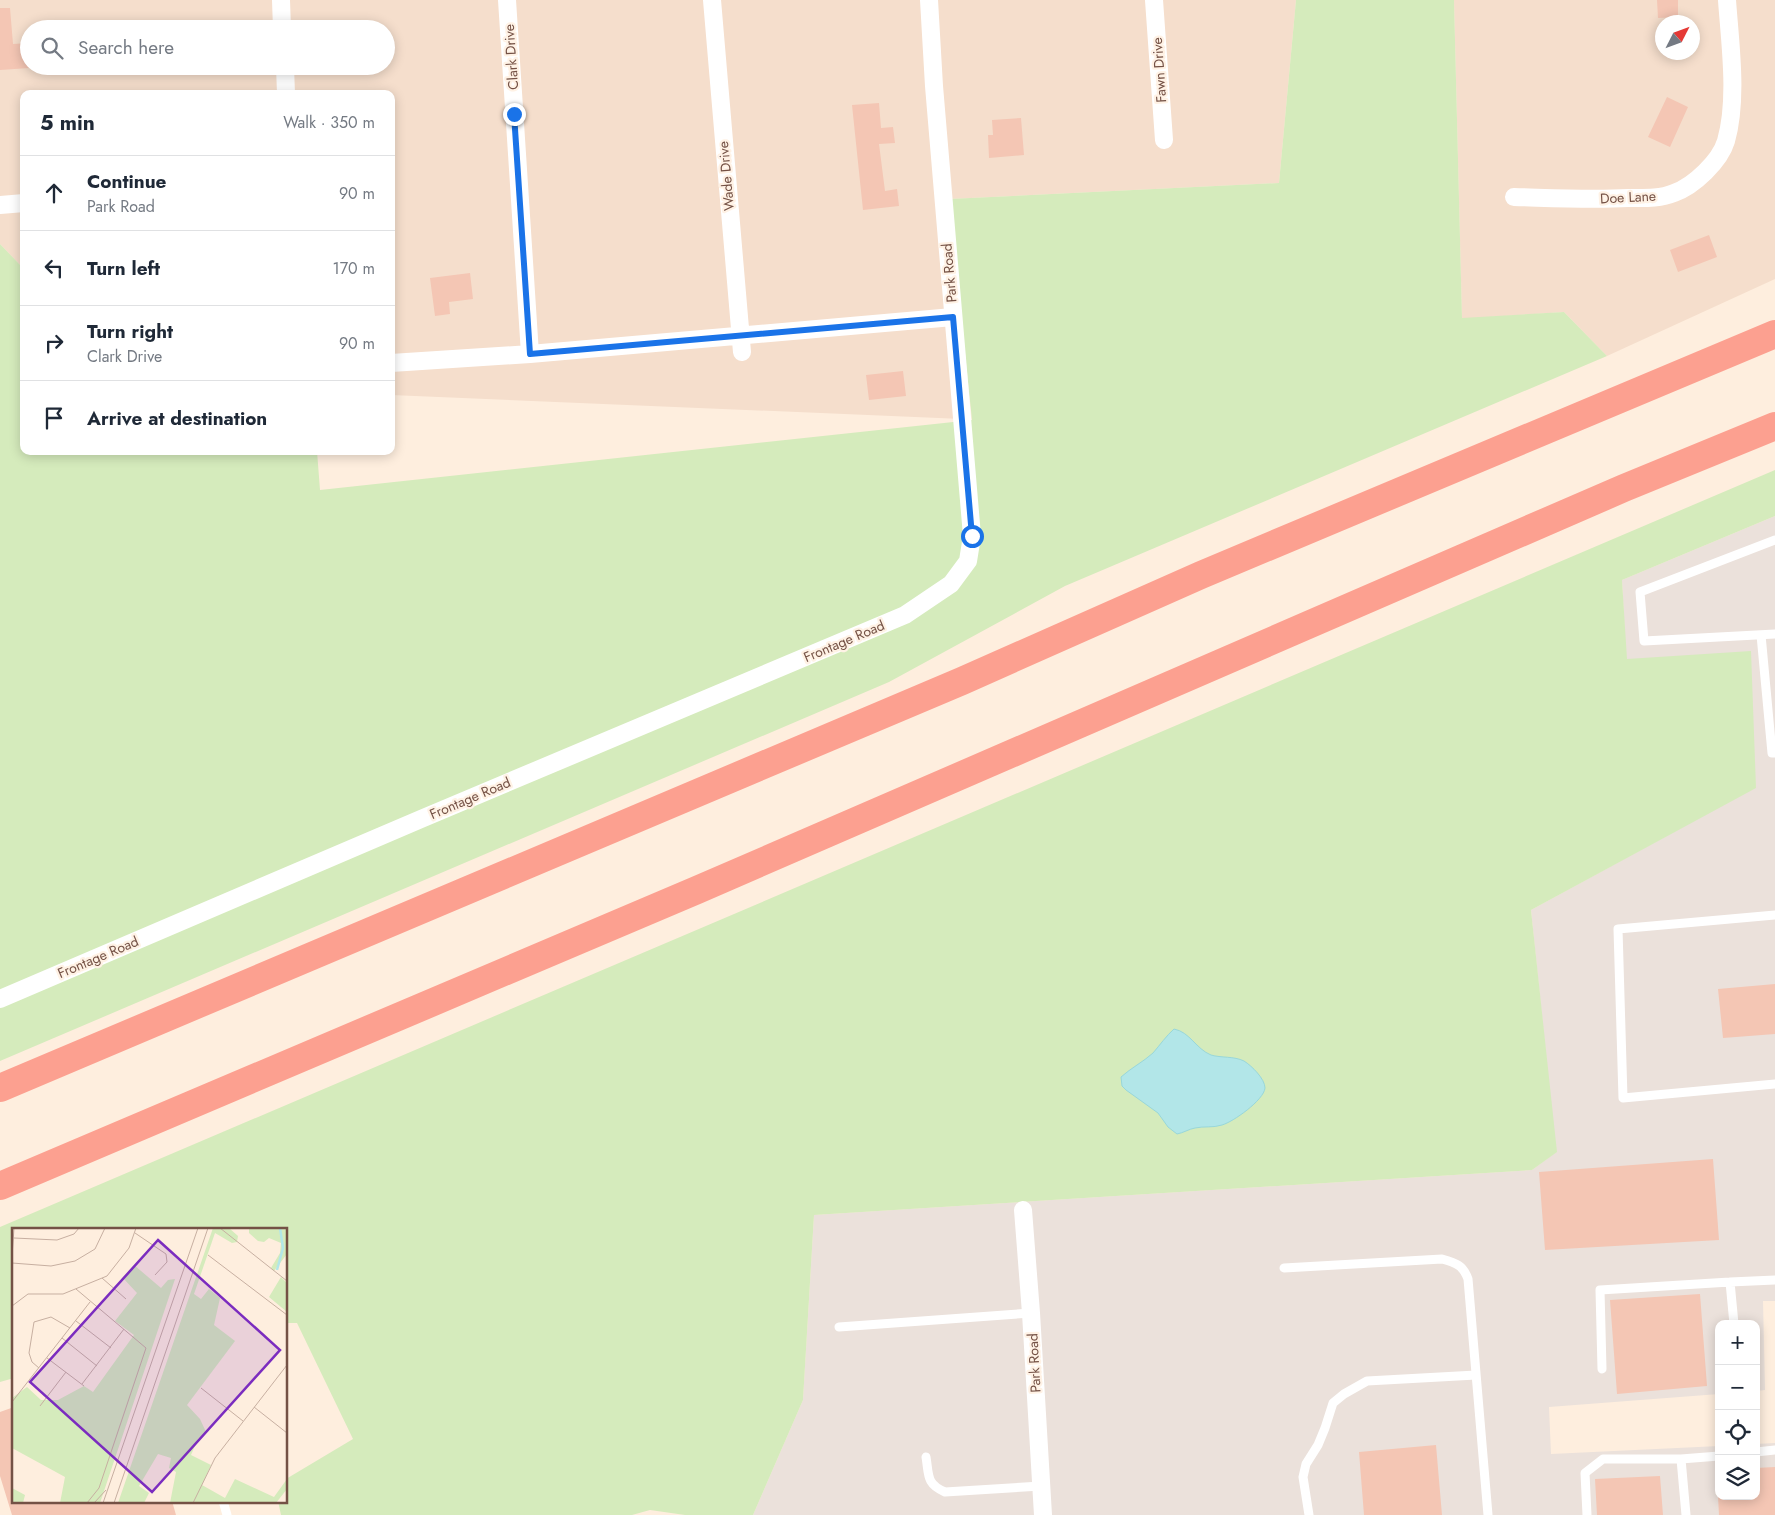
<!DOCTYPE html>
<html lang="en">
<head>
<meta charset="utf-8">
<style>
	body { margin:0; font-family:Jost,sans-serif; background:#f6f6f7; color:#1f2937 }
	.controls { position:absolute; right:15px; bottom:15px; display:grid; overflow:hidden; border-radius:10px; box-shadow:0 2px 12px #0003 }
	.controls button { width:45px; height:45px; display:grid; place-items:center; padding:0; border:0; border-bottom:1px solid #e0e1e3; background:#fff; color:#1f2937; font:25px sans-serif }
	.compass { position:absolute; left:1655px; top:15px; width:45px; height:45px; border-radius:50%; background:#fff; box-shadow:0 2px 12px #0003; rotate:48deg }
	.stop { position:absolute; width:15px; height:15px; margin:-11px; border:4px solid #1a73e8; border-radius:50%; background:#fff }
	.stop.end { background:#1a73e8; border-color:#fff; box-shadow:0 1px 5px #0008 }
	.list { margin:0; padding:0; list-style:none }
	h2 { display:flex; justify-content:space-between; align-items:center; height:65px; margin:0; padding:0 20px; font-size:21px }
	h2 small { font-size:16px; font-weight:400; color:#747a83 }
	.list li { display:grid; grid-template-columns:32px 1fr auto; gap:15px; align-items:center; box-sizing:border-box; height:75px; padding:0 20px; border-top:1px solid #e0e1e3 }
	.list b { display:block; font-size:19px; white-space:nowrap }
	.list p { margin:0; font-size:16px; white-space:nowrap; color:#747a83 }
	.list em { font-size:16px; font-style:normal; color:#747a83 }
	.icon { flex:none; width:28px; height:28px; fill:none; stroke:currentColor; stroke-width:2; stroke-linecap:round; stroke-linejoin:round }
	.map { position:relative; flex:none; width:1775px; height:1515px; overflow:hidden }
	.search { position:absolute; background:#fff; box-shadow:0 2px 12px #0003; left:20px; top:20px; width:375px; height:55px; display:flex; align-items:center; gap:12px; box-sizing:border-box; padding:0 18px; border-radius:28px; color:#747a83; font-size:19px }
	.panel { position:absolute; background:#fff; box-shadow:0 2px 12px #0003; left:20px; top:90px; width:375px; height:365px; border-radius:10px }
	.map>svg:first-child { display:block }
	.residential { fill:#f5decc; fill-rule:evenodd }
	.industrial { fill:#ebe1db }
	.green { fill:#d5ebbc }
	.water { fill:#b2e6e8; stroke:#98d7da }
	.building { fill:#f4c6b4 }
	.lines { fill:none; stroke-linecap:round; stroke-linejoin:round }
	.lane { stroke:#fff; stroke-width:9 }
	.street { stroke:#fff; stroke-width:18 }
	.highway { stroke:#fca090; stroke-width:28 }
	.route { stroke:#1a73e8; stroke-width:6 }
	.labels { text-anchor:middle; stroke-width:4.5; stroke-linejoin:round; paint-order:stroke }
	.street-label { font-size:14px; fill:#745145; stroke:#fff2e5 }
	.inset-river { fill:none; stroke:#b2e6e8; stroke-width:2.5 }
	.inset-road { fill:none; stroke:#c7afa1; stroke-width:1 }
	.view { fill:#7b2cbf; fill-opacity:0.15; stroke:#7b2cbf; stroke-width:2.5 }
	.inset-edge { fill:none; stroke:#745145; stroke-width:2.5 }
</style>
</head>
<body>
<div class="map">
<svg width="1775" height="1515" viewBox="0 0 1775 1515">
	<rect width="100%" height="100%" fill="#feeede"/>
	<!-- residential -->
	<path class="residential" d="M0,0H1296L1279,183L949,199L962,419L391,395V94H24V269L0,244ZM29,29H386V66H29Z
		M1454,0H1775V279L1607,356L1564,312L1462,319ZM1662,22H1692V52H1662Z"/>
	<!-- industrial -->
	<path class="industrial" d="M1775,516V1301H1763L1765,1390L1756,1391V1324H1719V1394L1549,1407L1551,1454L1719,1446V1496H1756V1444L1775,1443V1515H753L803,1400L814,1215L1532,1170L1556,1152L1531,910L1756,787L1626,659L1622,580Z"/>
	<!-- green -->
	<path class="green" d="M1296,0H1454L1462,318L1564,312L1607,356L1065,586L889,682L0,1061V244L24,269V451H317L320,490L972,420L949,199L1279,183Z
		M1775,470V516L1622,580L1627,659L1751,651L1756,788L1531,910L1557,1152L1532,1170L814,1215L803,1400L753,1515H685L650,1510L632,1515H281L278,1501H286V1479L353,1439L297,1323H286V1229H14V1378L0,1382V1227Z"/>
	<!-- water -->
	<path class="water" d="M1174,1029C1190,1032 1196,1049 1211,1055C1221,1058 1234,1056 1244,1061C1252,1066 1265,1079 1265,1088C1264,1100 1233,1122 1222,1125C1213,1128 1204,1126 1195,1128C1189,1129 1183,1133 1177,1134L1168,1127L1158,1113L1126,1090L1122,1086L1121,1077C1131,1068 1143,1062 1153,1053C1160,1045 1166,1036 1174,1029Z"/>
	<!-- building -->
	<path class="building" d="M1657,0H1678V17L1658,18Z
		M0,8H10L13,44L29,43V68L0,70Z
		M1667,97L1688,107L1670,147L1648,137Z
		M879,103L881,128L893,127L895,143L879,144L885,191L897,189L899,206L863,210L852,105Z
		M1021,118L1024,155L989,158L988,135H993L992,120Z
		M1709,235L1717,257L1678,272L1670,250Z
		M470,273L473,299L449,302L450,314L435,316L430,278Z
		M903,371L906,396L869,400L866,375Z
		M1775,984V1034L1723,1038L1718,989Z
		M1713,1159L1719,1240L1545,1250L1539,1172Z
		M1700,1294L1707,1386L1617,1394L1610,1300Z
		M14,1407V1501H172L176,1515H12L0,1476V1412Z
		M1436,1445L1442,1515H1364L1359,1452Z
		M1775,1467V1515H1719L1718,1496H1756V1468Z
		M1660,1476L1663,1515H1597L1595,1479Z"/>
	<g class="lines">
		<!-- lane -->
		<path class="lane" d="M1775,540L1640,592L1644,641L1775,634
			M1761,635L1772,753H1775
			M1775,915L1618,929L1623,1098L1775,1084
			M1284,1268L1442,1259C1456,1263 1463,1265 1468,1279L1488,1515
			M1734,1324L1730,1282L1775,1280
			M839,1327L1031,1313
			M1602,1369L1600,1290L1730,1282
			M1756,1452L1775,1450
			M926,1457C929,1475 926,1484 945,1492L1041,1486
			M1681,1459L1686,1515
			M223,1501L227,1515
			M1309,1515L1303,1477L1306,1464L1318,1445L1325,1428L1333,1403L1344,1394L1367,1381L1476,1375
			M1587,1515L1585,1473L1603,1459H1681L1719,1456"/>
		<!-- street -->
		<path class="street" d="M281,0L282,29
			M507,0L530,354
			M712,0L742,352
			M1154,0L1164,140
			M285,66L286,94
			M1514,197C1552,198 1590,200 1628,198C1643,198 1660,199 1674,193C1694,186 1720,161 1726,141C1738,99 1730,43 1727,0
			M0,205L24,203
			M391,363L530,354L953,317
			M0,999L421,819L905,615L951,584L968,561L972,536L934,86L929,0
			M1023,1210L1031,1313L1043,1515"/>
		<!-- highway -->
		<path class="highway" d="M0,1088L962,681L1201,575L1775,334
			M0,1186L697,890L1624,488L1775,426"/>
	</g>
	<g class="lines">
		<!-- route -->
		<path class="route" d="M514,114L530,354L953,317L972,536"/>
	</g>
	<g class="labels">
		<!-- street labels -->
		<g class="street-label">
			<text transform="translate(511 57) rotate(-94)" y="5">Clark Drive</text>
			<text transform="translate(1159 70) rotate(-94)" y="5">Fawn Drive</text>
			<text transform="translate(726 176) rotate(-95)" y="5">Wade Drive</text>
			<text transform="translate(1628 197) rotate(-3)" y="5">Doe Lane</text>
			<text transform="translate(949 273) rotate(-95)" y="5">Park Road</text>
			<text transform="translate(844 641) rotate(-23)" y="5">Frontage Road</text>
			<text transform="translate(470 798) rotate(-23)" y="5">Frontage Road</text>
			<text transform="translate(98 957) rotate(-23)" y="5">Frontage Road</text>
			<text transform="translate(1034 1363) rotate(-93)" y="5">Park Road</text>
		</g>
	</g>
	<!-- overview -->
	<g transform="translate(12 1228)">
		<rect width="275" height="275" fill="#feeede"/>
		<path d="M201,0H217L226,8L225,14L220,15L203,5L182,66L189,71L197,61L208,70L202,97L223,113L175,177L188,191L194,204L186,211L179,227L199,237L190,257L213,270L223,251L262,269L275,251V261L264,275H158L164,244L157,240L159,230L146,226L127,258L137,265L132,275H106ZM237,0H275V26L262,43L259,40L268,25L269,15L257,10L252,14L246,13L237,5ZM122,37L149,60L156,52L163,51L88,275H48L53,249L0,220V170L15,159L29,172H46L72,158L81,164L122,107L103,93L125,65L111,50ZM269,49L275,55V84L257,69ZM0,260L13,267L11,275H0Z" fill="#d5ebbc"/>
		<path class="inset-river" d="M265,42L271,20L268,0"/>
		<path class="inset-road" d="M208,0L275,53M123,5L154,26L155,34L143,47M2,10L45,12L62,6L67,0M196,27L275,87M0,28L2,0M0,35L39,38L63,33L83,21L93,0M90,50L114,71M64,61L134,120L87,260L75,275M0,78L16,66H51L95,48L117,20L124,0M64,93L99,120M50,110L85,138M35,130L72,158M27,140L20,134L17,125L22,94L39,89L58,100M70,156L112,101M189,160L231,193M0,174L78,74M28,178L54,144M242,179L275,205M82,275L94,262M91,275L186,0M102,275L196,0M181,275L203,230L275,137"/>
		<path class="view" d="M146,12L268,122L140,264L18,154Z"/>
		<rect width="275" height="275" class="inset-edge"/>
	</g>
</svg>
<div class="controls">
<button>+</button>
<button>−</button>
<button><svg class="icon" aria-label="locate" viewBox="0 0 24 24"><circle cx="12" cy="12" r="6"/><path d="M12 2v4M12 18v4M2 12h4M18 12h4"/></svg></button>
<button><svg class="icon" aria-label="layers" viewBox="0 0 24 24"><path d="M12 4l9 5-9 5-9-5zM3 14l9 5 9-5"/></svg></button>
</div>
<svg class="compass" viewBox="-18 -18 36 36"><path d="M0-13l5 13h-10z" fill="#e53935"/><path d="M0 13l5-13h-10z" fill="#747a83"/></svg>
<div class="stop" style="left:972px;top:536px"></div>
<div class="stop end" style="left:514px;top:114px"></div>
<div class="search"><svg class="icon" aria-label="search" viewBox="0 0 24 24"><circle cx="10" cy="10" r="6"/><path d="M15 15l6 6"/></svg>Search here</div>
<section class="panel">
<h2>5 min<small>Walk · 350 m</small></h2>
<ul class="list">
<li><svg class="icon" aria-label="ahead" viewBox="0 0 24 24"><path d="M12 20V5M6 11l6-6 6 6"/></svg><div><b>Continue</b><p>Park Road</p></div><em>90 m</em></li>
<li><svg class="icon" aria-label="left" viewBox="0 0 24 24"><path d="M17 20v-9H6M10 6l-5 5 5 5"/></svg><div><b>Turn left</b></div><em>170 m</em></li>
<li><svg class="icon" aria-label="right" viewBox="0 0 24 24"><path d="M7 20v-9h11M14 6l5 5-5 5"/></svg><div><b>Turn right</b><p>Clark Drive</p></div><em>90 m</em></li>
<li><svg class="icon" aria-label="arrive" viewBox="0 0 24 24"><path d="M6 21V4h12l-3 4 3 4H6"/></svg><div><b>Arrive at destination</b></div></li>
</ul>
</section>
</div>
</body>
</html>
